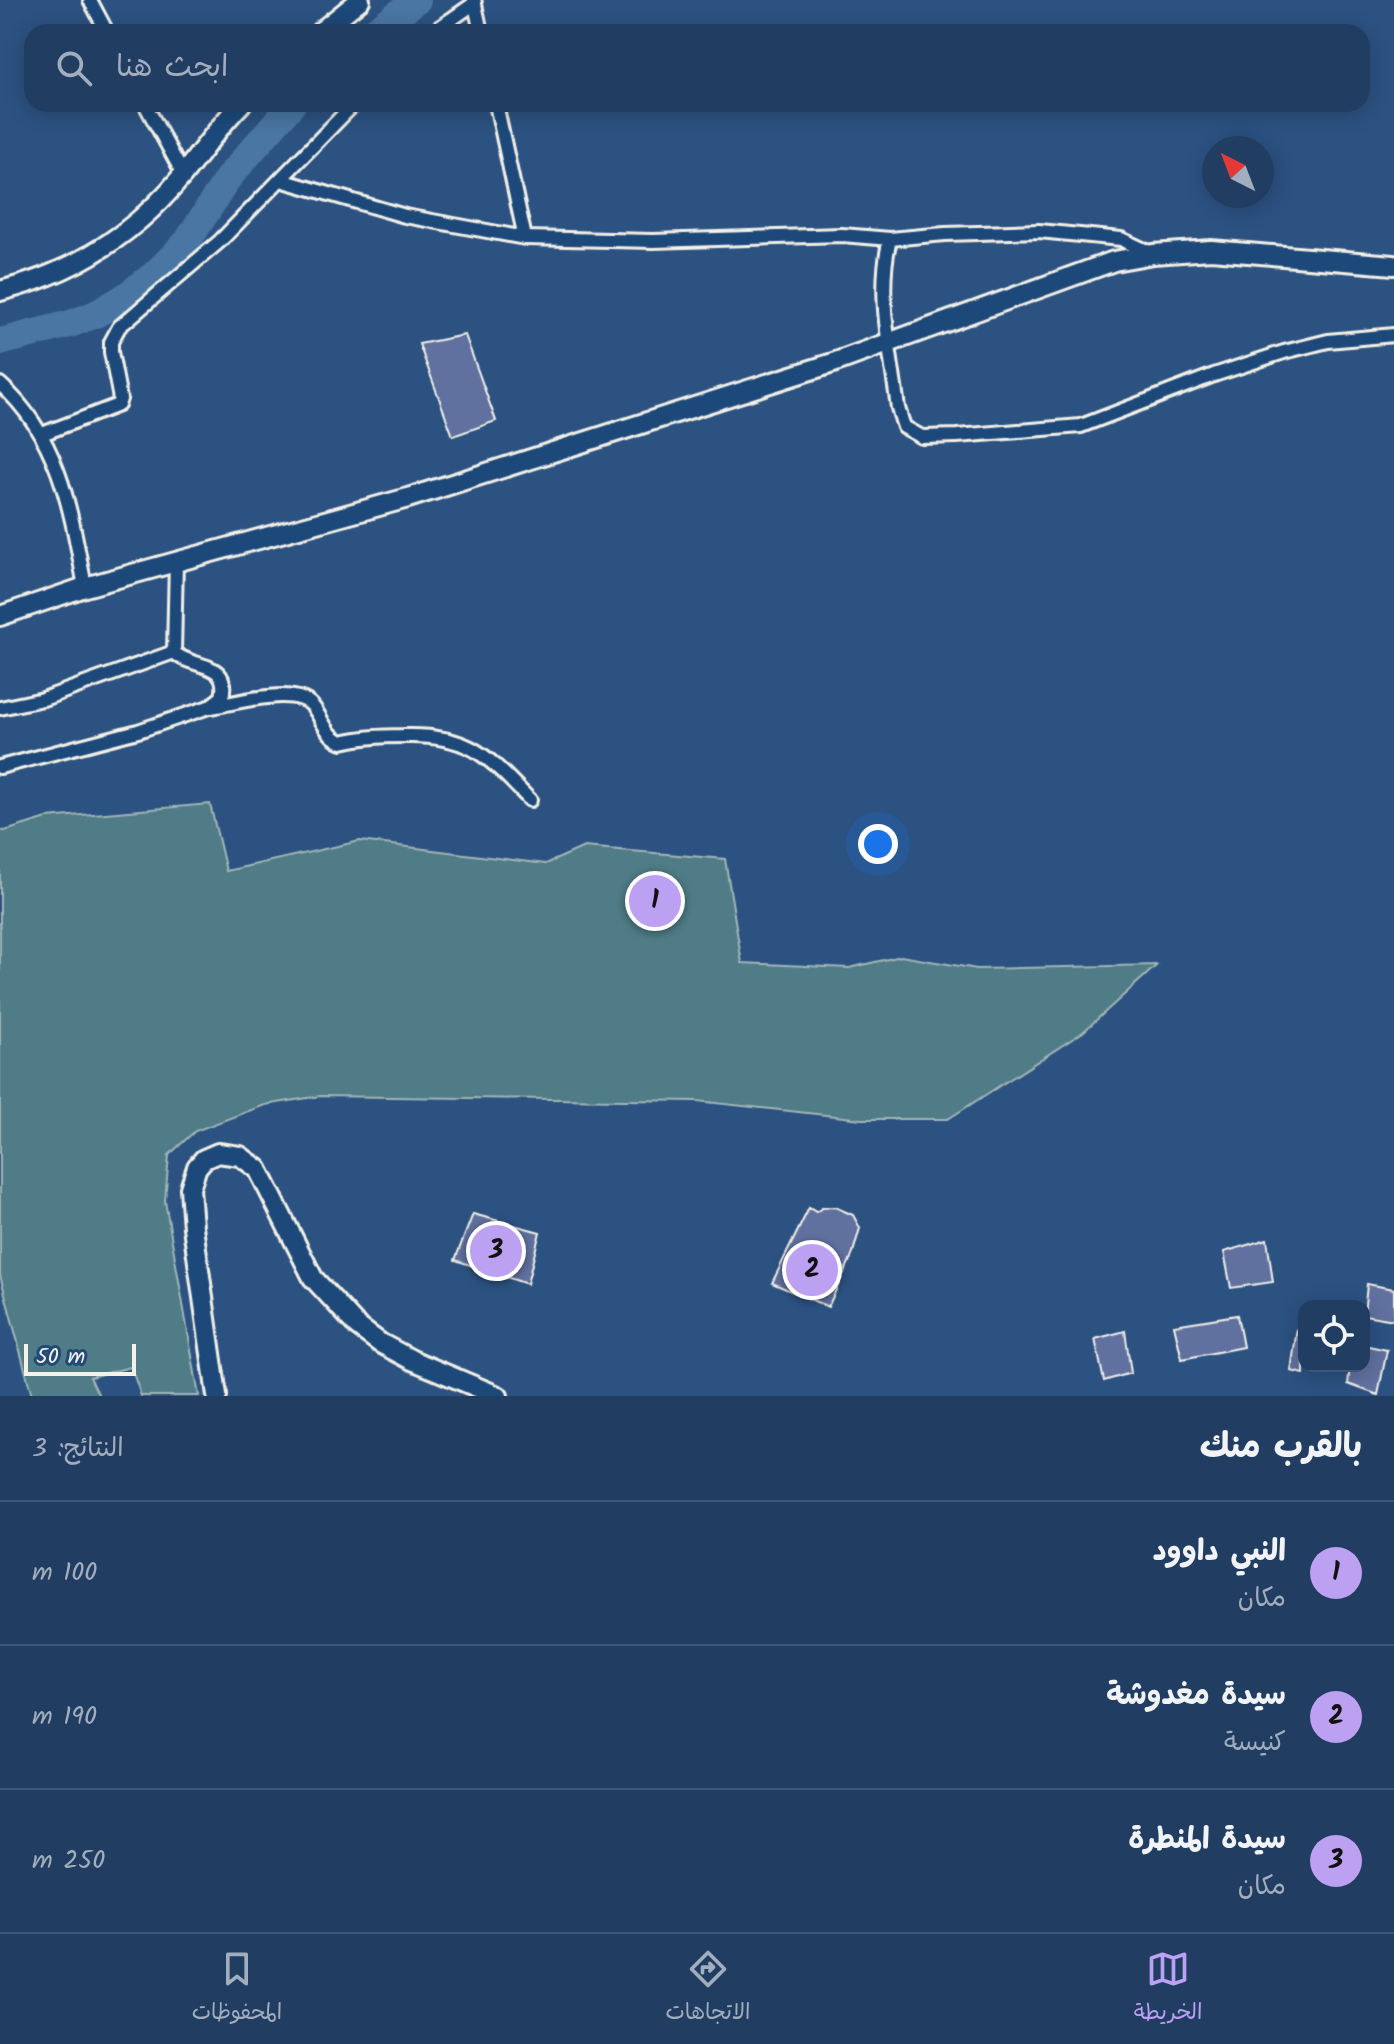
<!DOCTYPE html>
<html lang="ar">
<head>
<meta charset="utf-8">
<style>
	body { margin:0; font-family:Kalam,"Playpen Sans Arabic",sans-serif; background:#294568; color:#f1f3f6; direction:rtl }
	.controls { position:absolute; right:24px; bottom:24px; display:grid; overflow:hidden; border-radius:16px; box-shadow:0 4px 20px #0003 }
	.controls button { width:72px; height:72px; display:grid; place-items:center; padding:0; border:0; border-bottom:2px solid #3e5777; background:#213e62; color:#f1f3f6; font:40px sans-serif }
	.compass { position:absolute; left:1202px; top:136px; width:72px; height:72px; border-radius:50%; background:#213e62; box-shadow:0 4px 20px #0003; rotate:318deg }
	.scale { position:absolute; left:24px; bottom:20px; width:112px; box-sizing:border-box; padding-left:8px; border:4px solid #f4f1e8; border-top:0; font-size:22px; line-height:28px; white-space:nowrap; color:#f4f1e8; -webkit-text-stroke:6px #1f4a7a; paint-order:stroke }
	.you { position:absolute; left:878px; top:844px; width:28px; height:28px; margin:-20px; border:6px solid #fff; border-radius:50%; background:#1a73e8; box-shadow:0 0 0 12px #1a73e833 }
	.badge { display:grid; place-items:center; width:52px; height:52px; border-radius:50%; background:#bca0f2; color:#111; font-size:26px; font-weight:700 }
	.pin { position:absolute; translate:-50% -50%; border:4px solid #fff; box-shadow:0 2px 8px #0006 }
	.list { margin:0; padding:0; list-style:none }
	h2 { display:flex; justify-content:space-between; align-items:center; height:104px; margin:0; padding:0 32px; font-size:34px }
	h2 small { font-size:26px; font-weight:400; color:#a2aebe }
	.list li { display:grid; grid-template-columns:52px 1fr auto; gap:24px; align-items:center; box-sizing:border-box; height:144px; padding:0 32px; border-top:2px solid #3e5777 }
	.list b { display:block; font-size:30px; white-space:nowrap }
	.list p { margin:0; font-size:26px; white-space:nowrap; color:#a2aebe }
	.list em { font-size:26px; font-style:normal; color:#a2aebe }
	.icon { flex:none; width:44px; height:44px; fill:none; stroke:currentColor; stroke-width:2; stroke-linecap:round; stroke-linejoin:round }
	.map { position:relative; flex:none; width:1394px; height:1396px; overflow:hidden; direction:ltr }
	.search { position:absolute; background:#213e62; box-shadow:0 4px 20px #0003; left:24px; right:24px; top:24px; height:88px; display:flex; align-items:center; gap:20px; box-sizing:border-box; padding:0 28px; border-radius:24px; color:#a2aebe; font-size:30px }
	.sheet { height:536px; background:#213e62 }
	nav { display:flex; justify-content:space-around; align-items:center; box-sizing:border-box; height:112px; border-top:2px solid #3e5777; background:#213e62; font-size:22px; color:#a2aebe }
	nav a { display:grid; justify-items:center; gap:4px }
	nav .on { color:#bca0f2 }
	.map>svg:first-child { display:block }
	.green { fill:#507c86; stroke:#a2b6b7; stroke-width:2 }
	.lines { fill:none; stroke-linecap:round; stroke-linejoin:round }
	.river { stroke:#4876a3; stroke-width:28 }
	.building { fill:#6071a0; stroke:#f4f1e8; stroke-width:2 }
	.street-casing { stroke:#f4f1e8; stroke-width:18 }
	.secondary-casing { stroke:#f4f1e8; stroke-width:24 }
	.street { stroke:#1f4a7a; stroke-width:12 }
	.secondary { stroke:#1f4a7a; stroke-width:18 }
</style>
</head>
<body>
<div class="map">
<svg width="1394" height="1396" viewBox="0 0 1394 1396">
	<rect width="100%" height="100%" fill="#2c5282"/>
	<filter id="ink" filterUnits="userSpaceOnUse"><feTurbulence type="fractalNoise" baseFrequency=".0125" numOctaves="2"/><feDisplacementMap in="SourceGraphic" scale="16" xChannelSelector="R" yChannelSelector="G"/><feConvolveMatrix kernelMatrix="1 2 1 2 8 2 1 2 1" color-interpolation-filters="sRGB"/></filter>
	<g filter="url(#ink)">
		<!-- green -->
		<path class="green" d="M210,804L226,871L360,841L546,864L584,847L725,859L742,963L849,968L901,956L977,969L1157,965L1083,1032L948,1119H862L697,1101L320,1096L265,1105L195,1131L169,1155L165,1201L199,1396H141L131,1367L90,1377L99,1396H32L0,1275V830L5,831L47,818Z"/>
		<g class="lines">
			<!-- river -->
			<path class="river" d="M373,32L417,0
				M0,342L70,324L96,314L125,297L154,275L187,242L228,178L292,104"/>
		</g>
		<!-- building -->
		<path class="building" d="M465,335L496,421L453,436L419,344Z
			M835,1207L853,1215L860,1228L852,1256L828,1307L772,1283L809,1208L816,1212L822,1208Z
			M473,1214L540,1232L527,1284L455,1260Z
			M1267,1239L1273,1282L1231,1288L1224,1252Z
			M1367,1284L1394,1289V1320L1364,1315Z
			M1237,1315L1243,1347L1182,1359L1174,1325Z
			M1297,1328H1304V1374L1291,1371Z
			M1125,1331L1131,1373L1104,1381L1095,1339Z
			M1364,1345L1387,1350L1378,1395L1348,1384L1350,1366H1364Z"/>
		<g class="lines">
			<!-- street casing -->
			<g class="street-casing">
				<path id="street" d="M90,0L107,32
					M474,0L481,32
					M433,32L475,3
					M145,104L183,174
					M496,104L525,238
					M281,180L405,216L525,238L653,241L842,235L890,239L945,234L1039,231L1121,239L1153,254
					M890,239C876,293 891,353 898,408L904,427L922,437L957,436L1081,426L1214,375L1284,352L1328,341L1394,335
					M0,384C60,437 71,512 85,587
					M42,434L118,405L120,399L111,352V342L119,327L220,241L354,104
					M211,707C236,703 298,684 314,708C323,721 327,736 342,742C362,737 383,736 403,736C470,734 486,755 530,800
					M0,708L43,699L174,652
					M0,767L138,731L209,707L222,697C231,659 191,670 174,652L176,562"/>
			</g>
			<!-- secondary casing -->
			<g class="secondary-casing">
				<path id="secondary" d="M320,32L360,0
					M0,291C74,273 134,235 183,175C202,151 219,126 241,104
					M0,616L85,587L408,498L833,363L1114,261L1153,254L1211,250L1394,265
					M217,1396L193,1227L190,1188L197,1167L204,1159L218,1153L240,1156L258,1169L313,1278L357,1326L380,1343L412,1360L498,1396"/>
			</g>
			<!-- street -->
			<use href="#street" class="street"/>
			<!-- secondary -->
			<use href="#secondary" class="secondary"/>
		</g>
	</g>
</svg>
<div class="controls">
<button><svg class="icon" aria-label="locate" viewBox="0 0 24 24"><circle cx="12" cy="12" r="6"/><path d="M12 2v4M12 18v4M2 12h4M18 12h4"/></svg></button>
</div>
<svg class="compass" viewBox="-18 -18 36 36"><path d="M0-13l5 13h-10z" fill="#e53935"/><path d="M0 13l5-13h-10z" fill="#a2aebe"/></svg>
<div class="scale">50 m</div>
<div class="you"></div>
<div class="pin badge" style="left:655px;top:901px">1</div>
<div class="pin badge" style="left:812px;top:1270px">2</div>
<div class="pin badge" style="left:496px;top:1251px">3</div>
<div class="search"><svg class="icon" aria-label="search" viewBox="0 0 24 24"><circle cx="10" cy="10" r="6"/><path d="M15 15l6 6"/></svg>ابحث هنا</div>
</div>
<section class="sheet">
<h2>بالقرب منك<small>النتائج: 3</small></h2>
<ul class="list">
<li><span class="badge">1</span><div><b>النبي داوود</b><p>مكان</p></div><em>100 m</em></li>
<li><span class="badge">2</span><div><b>سيدة مغدوشة</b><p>كنيسة</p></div><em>190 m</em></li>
<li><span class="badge">3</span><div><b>سيدة المنطرة</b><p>مكان</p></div><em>250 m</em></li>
</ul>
</section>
<nav>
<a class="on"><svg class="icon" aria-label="map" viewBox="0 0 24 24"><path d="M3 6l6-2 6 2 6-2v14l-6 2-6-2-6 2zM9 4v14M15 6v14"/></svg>الخريطة</a>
<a><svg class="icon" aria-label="directions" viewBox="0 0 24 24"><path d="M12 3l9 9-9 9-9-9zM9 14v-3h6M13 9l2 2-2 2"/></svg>الاتجاهات</a>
<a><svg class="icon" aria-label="saved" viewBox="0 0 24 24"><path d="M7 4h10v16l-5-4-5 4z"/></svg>المحفوظات</a>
</nav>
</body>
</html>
